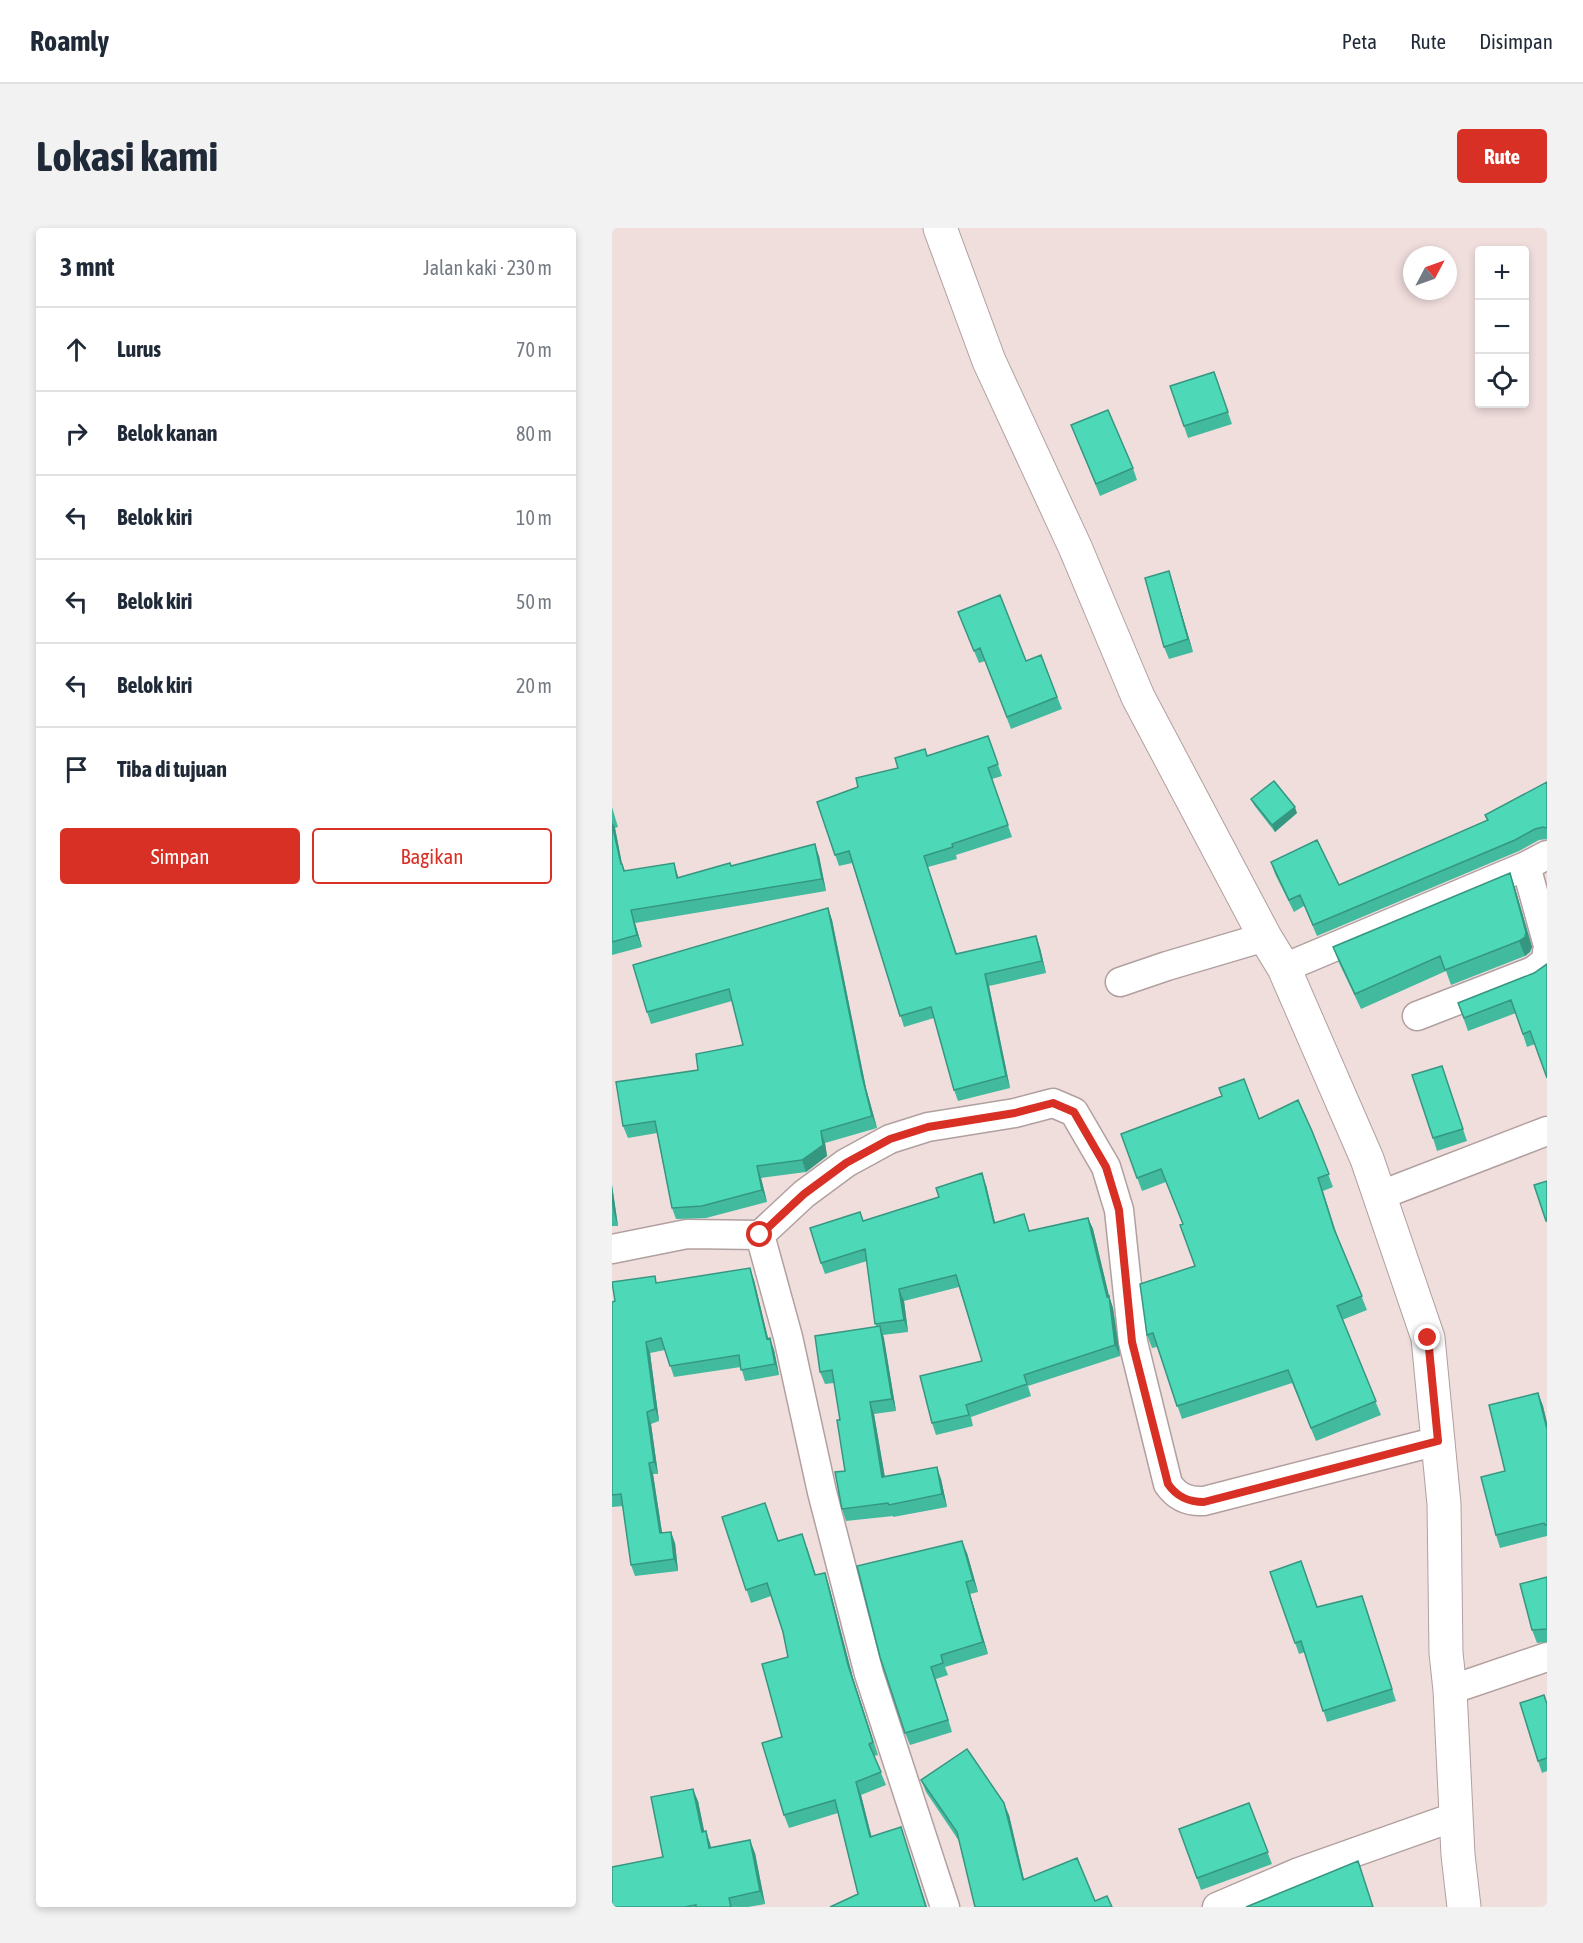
<!DOCTYPE html>
<html lang="id">
<head>
<meta charset="utf-8">
<style>
	body { margin:0; font-family:"Asap Condensed",sans-serif; background:#f2f2f3; color:#1f2937 }
	.controls { position:absolute; right:18px; top:18px; display:grid; overflow:hidden; border-radius:6px; box-shadow:0 3px 9px #0003 }
	.controls button { width:54px; height:54px; display:grid; place-items:center; padding:0; border:0; border-bottom:2px solid #e0e1e3; background:#fff; color:#1f2937; font:30px sans-serif }
	.compass { position:absolute; left:791px; top:18px; width:54px; height:54px; border-radius:50%; background:#fff; box-shadow:0 3px 9px #0003; rotate:49deg }
	.stop { position:absolute; width:18px; height:18px; margin:-14px; border:4px solid #d93025; border-radius:50%; background:#fff }
	.stop.end { background:#d93025; border-color:#fff; box-shadow:0 2px 6px #0008 }
	.list { margin:0; padding:0; list-style:none }
	h2 { display:flex; justify-content:space-between; align-items:center; height:78px; margin:0; padding:0 24px; font-size:26px }
	h2 small { font-size:20px; font-weight:400; color:#747a83 }
	.list li { display:grid; grid-template-columns:39px 1fr auto; gap:18px; align-items:center; box-sizing:border-box; height:84px; padding:0 24px; border-top:2px solid #e0e1e3 }
	.list b { display:block; font-size:22px; white-space:nowrap }
	.list em { font-size:20px; font-style:normal; color:#747a83 }
	.actions { display:flex; gap:12px; padding:18px 24px }
	.actions a { flex:1; padding:14px 0; border:2px solid #d93025; border-radius:6px; text-align:center; font-size:21px; color:#d93025 }
	.actions .main { background:#d93025; color:#fff }
	.icon { flex:none; width:33px; height:33px; fill:none; stroke:currentColor; stroke-width:2; stroke-linecap:round; stroke-linejoin:round }
	.map { position:relative; flex:none; width:935px; height:1679px; overflow:hidden; border-radius:6px }
	header { display:flex; align-items:center; gap:36px; box-sizing:border-box; height:84px; padding:0 30px; background:#fff; border-bottom:2px solid #e0e1e3 }
	header strong { font-size:28px }
	nav { display:flex; gap:33px; margin-inline-start:auto; font-size:21px }
	.intro { display:flex; align-items:center; justify-content:space-between; box-sizing:border-box; height:144px; padding:0 36px }
	h1 { margin:0; font-size:42px }
	.button { padding:15px 27px; border-radius:6px; background:#d93025; color:#fff; font-size:21px; font-weight:700 }
	main { display:flex; gap:36px; padding:0 36px }
	aside { flex:1; background:#fff; border-radius:6px; box-shadow:0 3px 9px #0003 }
	.map>svg:first-child { display:block }
	.lines { fill:none; stroke-linecap:round; stroke-linejoin:round }
	.street-casing { stroke:#b1a09f; stroke-width:31 }
	.primary-casing { stroke:#b1a09f; stroke-width:35 }
	.street { stroke:#fff; stroke-width:28 }
	.primary { stroke:#fff; stroke-width:33 }
	.wall { fill:#42ba9e }
	.shaded-wall { fill:#369781 }
	.building { fill:#4dd8b8; stroke:#369781; stroke-width:1.5 }
	.route { stroke:#d93025; stroke-width:8 }
</style>
</head>
<body>
<header>
<strong>Roamly</strong>
<nav><a>Peta</a><a>Rute</a><a>Disimpan</a></nav>
</header>
<div class="intro"><h1>Lokasi kami</h1><a class="button">Rute</a></div>
<main>
<aside>
<h2>3 mnt<small>Jalan kaki · 230 m</small></h2>
<ul class="list">
<li><svg class="icon" aria-label="ahead" viewBox="0 0 24 24"><path d="M12 20V5M6 11l6-6 6 6"/></svg><div><b>Lurus</b></div><em>70 m</em></li>
<li><svg class="icon" aria-label="right" viewBox="0 0 24 24"><path d="M7 20v-9h11M14 6l5 5-5 5"/></svg><div><b>Belok kanan</b></div><em>80 m</em></li>
<li><svg class="icon" aria-label="left" viewBox="0 0 24 24"><path d="M17 20v-9H6M10 6l-5 5 5 5"/></svg><div><b>Belok kiri</b></div><em>10 m</em></li>
<li><svg class="icon" aria-label="left" viewBox="0 0 24 24"><path d="M17 20v-9H6M10 6l-5 5 5 5"/></svg><div><b>Belok kiri</b></div><em>50 m</em></li>
<li><svg class="icon" aria-label="left" viewBox="0 0 24 24"><path d="M17 20v-9H6M10 6l-5 5 5 5"/></svg><div><b>Belok kiri</b></div><em>20 m</em></li>
<li><svg class="icon" aria-label="arrive" viewBox="0 0 24 24"><path d="M6 21V4h12l-3 4 3 4H6"/></svg><div><b>Tiba di tujuan</b></div></li>
</ul>
<div class="actions"><a class="main">Simpan</a><a>Bagikan</a></div>
</aside>
<div class="map">
<svg width="935" height="1679" viewBox="0 0 935 1679">
	<rect width="100%" height="100%" fill="#f0dedd"/>
	<g class="lines">
		<!-- street casing -->
		<g class="street-casing">
			<path id="street" d="M914,638L935,714
				M672,740L914,638L935,627
				M508,754L555,738L653,709
				M805,788L921,743L934,733L935,724
				M769,967L935,903
				M148,1007L176,1109L210,1264L257,1446L333,1679
				M0,1021L75,1006L148,1007L192,966L234,935L278,911L316,899L403,885L441,875L462,884L494,939L507,982L521,1114L556,1256C565,1269 576,1274 592,1273L826,1213
				M838,1462L935,1429
				M605,1679L687,1644L845,1588"/>
		</g>
		<!-- primary casing -->
		<g class="primary-casing">
			<path id="primary" d="M328,0L377,133L463,319L526,469L653,709L672,740L755,931L816,1110L832,1276L834,1425L838,1462L846,1627L852,1679"/>
		</g>
		<!-- street -->
		<use href="#street" class="street"/>
		<!-- primary -->
		<use href="#primary" class="primary"/>
	</g>
	<!-- wall -->
	<path class="wall" d="M602,144L620,196L576,210L558,158Z
		M459,197L521,240L525,252L488,268Z
		M561,356L581,424L557,431L552,419Z
		M346,384L414,433L429,427L450,481L399,501L373,433L367,435Z
		M376,508L390,548L380,551L400,609L344,627L345,631L316,639L345,726L424,708L428,720L434,745L377,758L398,860L346,873L342,862L322,790L292,799L240,635L227,638L205,574L246,559L286,540L315,528Z
		M935,554V611L927,612L907,623L705,708L692,678L682,684L663,646L659,634L727,657L875,593L873,587Z
		M639,571L685,585L663,604L642,577Z
		M0,579L6,599L3,600L10,636L13,643L67,650L119,638L207,628L214,663L23,695L30,719L0,727Z
		M898,645L903,660L920,719L918,724L913,728L839,757L834,743L749,781L727,735L721,719Z
		M216,680L220,692L254,860L265,900L213,915L215,928L194,944L149,950L155,974L94,990L64,991L60,980L45,905L16,910L11,898L86,842L131,817L120,773L39,796L35,784Z
		M922,745L923,816L915,819L904,785L856,803L846,775Z
		M834,850L855,913L825,923L821,910Z
		M647,891L700,903L721,959L711,963L725,1007L755,1082L730,1092L769,1187L704,1213L680,1155L570,1191L545,1119L540,1120L535,1107L583,1038L571,996L554,954L530,963L509,906Z
		M0,957L6,998H0Z
		M374,957L383,994L418,1003L476,990L481,1001L497,1068L501,1080L508,1128L416,1158L419,1168L359,1189L361,1198L324,1207L320,1195L370,1133L347,1059L292,1073L296,1104L271,1107L284,1183L262,1186L273,1249L329,1251L335,1279L281,1289V1288L234,1293L230,1281L233,1243L228,1192L222,1155L213,1156L208,1144L264,1098L255,1033L213,1046L209,1035L251,993Z
		M142,1052L156,1111L162,1122L167,1147L133,1153L129,1139L62,1149L53,1122L38,1125L47,1193L39,1196L46,1246H41L50,1305L63,1315L66,1343L23,1348L19,1337L11,1278L0,1279V1074L3,1073L46,1054Z
		M926,1165L931,1178L935,1195V1308L888,1320L884,1307L893,1243Z
		M110,1289L166,1313L195,1319L204,1347L213,1345L217,1358L241,1450L266,1527L262,1528L274,1557L249,1567L259,1608L293,1612L315,1679H218L246,1666L226,1585L177,1600L172,1587L170,1509L176,1429L171,1404L159,1368L139,1375Z
		M355,1325L366,1364L358,1366L376,1426L333,1439L336,1447L324,1451L340,1504L298,1517L293,1505Z
		M658,1344L705,1379H754L784,1473L715,1494L693,1424L687,1426Z
		M935,1349V1414L925,1415L920,1402Z
		M935,1474V1543L930,1545L926,1533Z
		M309,1552L397,1587L412,1652L500,1679H363L347,1613L314,1564Z
		M86,1573L92,1604L94,1603L99,1620L143,1625L153,1676L136,1679H0L51,1629Z
		M637,1575L660,1636L589,1662L567,1601Z"/>
	<!-- shaded-wall -->
	<path class="shaded-wall" d="M557,343L561,356L581,424L576,411Z
		M683,579L685,585L663,604L660,597Z
		M0,593L3,600L10,636L15,648L9,636Z
		M203,616L207,628L214,663L210,651Z
		M62,635L66,648L69,663L65,650Z
		M898,645L903,660L920,719L918,724L913,728L907,713Z
		M216,680L220,692L254,860L265,900L260,888L250,848Z
		M19,682L23,695L30,719L25,707Z
		M424,708L428,720L434,745L430,733Z
		M373,746L377,758L398,860L394,848Z
		M209,903L213,915L215,928L194,944L190,932Z
		M145,938L149,950L155,974L150,962Z
		M370,945L374,957L386,1007L382,995Z
		M0,957L6,998L2,985L0,975Z
		M476,990L481,1001L497,1068L501,1080L508,1128L503,1117L495,1069Z
		M138,1040L142,1052L159,1122L155,1111Z
		M287,1061L292,1073L296,1104L292,1092Z
		M268,1098L272,1110L284,1183L280,1171Z
		M158,1110L162,1122L167,1147L163,1136Z
		M34,1114L38,1125L47,1193L43,1181Z
		M926,1165L931,1178L935,1195V1201Z
		M258,1174L262,1186L275,1262L270,1249Z
		M35,1184L39,1196L46,1246L42,1234Z
		M37,1235L41,1246L52,1317L48,1305Z
		M325,1239L329,1251L335,1279L330,1266Z
		M59,1304L63,1315L66,1343L62,1331Z
		M350,1313L355,1325L366,1364L361,1352Z
		M213,1345L217,1358L241,1450L266,1527L236,1437Z
		M354,1354L358,1366L376,1426L371,1414Z
		M244,1554L249,1567L263,1622L258,1609Z
		M81,1561L86,1573L95,1616L90,1604Z
		M392,1575L397,1587L415,1664L411,1652Z
		M94,1603L98,1615L102,1632L97,1620Z
		M138,1612L143,1625L153,1676L148,1663Z"/>
	<!-- building -->
	<path class="building" d="M602,144L616,184L572,198L558,158Z
		M496,182L521,240L484,256L459,197Z
		M557,343L576,411L552,419L533,350Z
		M388,367L414,433L429,427L445,469L395,489L368,420L362,423L346,384Z
		M376,508L386,536L376,540L396,597L340,616L341,619L312,628L344,726L424,708L430,733L373,746L394,848L342,862L319,779L288,788L237,623L223,627L205,574L246,559L244,550L286,540L283,530L313,521L315,528Z
		M662,553L683,579L660,597L639,571Z
		M935,554V600L931,599L923,601L903,612L701,697L688,667L677,672L659,634L705,612L727,657L876,592L873,587Z
		M0,596L9,636H10L12,643L62,635L65,650L118,635L119,638L203,616L210,651L19,682L25,707L0,714Z
		M898,645L914,704L913,709L907,713L833,742L828,728L743,766L721,719Z
		M216,680L250,848L260,888L209,903L211,917L190,932L145,938L150,962L90,978L60,980L43,893L11,898L4,854L86,842L84,826L131,817L117,761L35,784L21,737Z
		M935,736V850L918,803L911,806L899,772L852,790L846,775L922,745Z
		M830,838L851,901L821,910L800,847Z
		M632,851L647,891L686,872L700,903L717,946L706,950L722,1001L750,1068L725,1078L764,1173L699,1200L676,1142L565,1178L541,1105L535,1107L528,1056L583,1038L568,997L571,996L549,941L525,950L509,906L610,868L607,860Z
		M370,945L382,995L412,986L417,1003L476,990L495,1069L497,1068L503,1117L412,1147L415,1156L354,1177L357,1187L320,1195L308,1148L370,1133L344,1047L287,1061L292,1092L263,1096L253,1021L209,1035L198,1000L248,984L251,993L327,969L324,960Z
		M935,953V993H934L922,957Z
		M138,1040L155,1111L158,1110L163,1136L129,1142L127,1127L58,1138L49,1110L34,1114L43,1181L35,1184L42,1234L37,1235L48,1305L59,1304L62,1331L19,1337L9,1266L0,1267V1074L3,1073L0,1054L43,1048L44,1055Z
		M268,1098L280,1171L258,1174L270,1249L325,1239L330,1266L277,1277L276,1275L230,1281L223,1244L233,1243L225,1192H228L220,1142L208,1144L203,1108Z
		M926,1165L935,1201V1297H933L932,1295L884,1307L869,1249L893,1243L877,1177Z
		M153,1275L166,1313L190,1306L203,1347L213,1345L236,1437L261,1514L257,1516L269,1544L244,1554L258,1609L289,1599L314,1679H218L246,1666L223,1572L172,1587L150,1515L170,1509L150,1436L176,1429L171,1404L155,1355L134,1362L110,1289Z
		M350,1313L361,1352L354,1354L371,1414L329,1427L331,1435L319,1439L336,1492L293,1505L268,1429L245,1338Z
		M689,1333L705,1379L750,1368L780,1461L711,1483L689,1413L683,1415L658,1344Z
		M935,1349V1401L920,1402L908,1356Z
		M932,1467L935,1476V1530L926,1533L908,1475Z
		M355,1521L392,1575L411,1652L465,1630L483,1673L495,1668L500,1679H363L345,1604L309,1552Z
		M81,1561L90,1604L94,1603L97,1620L138,1612L148,1663L117,1670L119,1679H84V1677L73,1679H0V1639L51,1629L39,1569Z
		M637,1575L656,1624L585,1650L567,1601Z
		M746,1633L761,1679H634Z"/>
	<g class="lines">
		<!-- route -->
		<path class="route" d="M148,1007L192,966L234,935L278,911L316,899L403,885L441,875L462,884L494,939L507,982L520,1114L556,1256C565,1269 576,1274 592,1274L826,1213L816,1110"/>
	</g>
</svg>
<div class="controls">
<button>+</button>
<button>−</button>
<button><svg class="icon" aria-label="locate" viewBox="0 0 24 24"><circle cx="12" cy="12" r="6"/><path d="M12 2v4M12 18v4M2 12h4M18 12h4"/></svg></button>
</div>
<svg class="compass" viewBox="-18 -18 36 36"><path d="M0-13l5 13h-10z" fill="#e53935"/><path d="M0 13l5-13h-10z" fill="#747a83"/></svg>
<div class="stop" style="left:148px;top:1007px"></div>
<div class="stop end" style="left:816px;top:1110px"></div>
</div>
</main>
</body>
</html>
